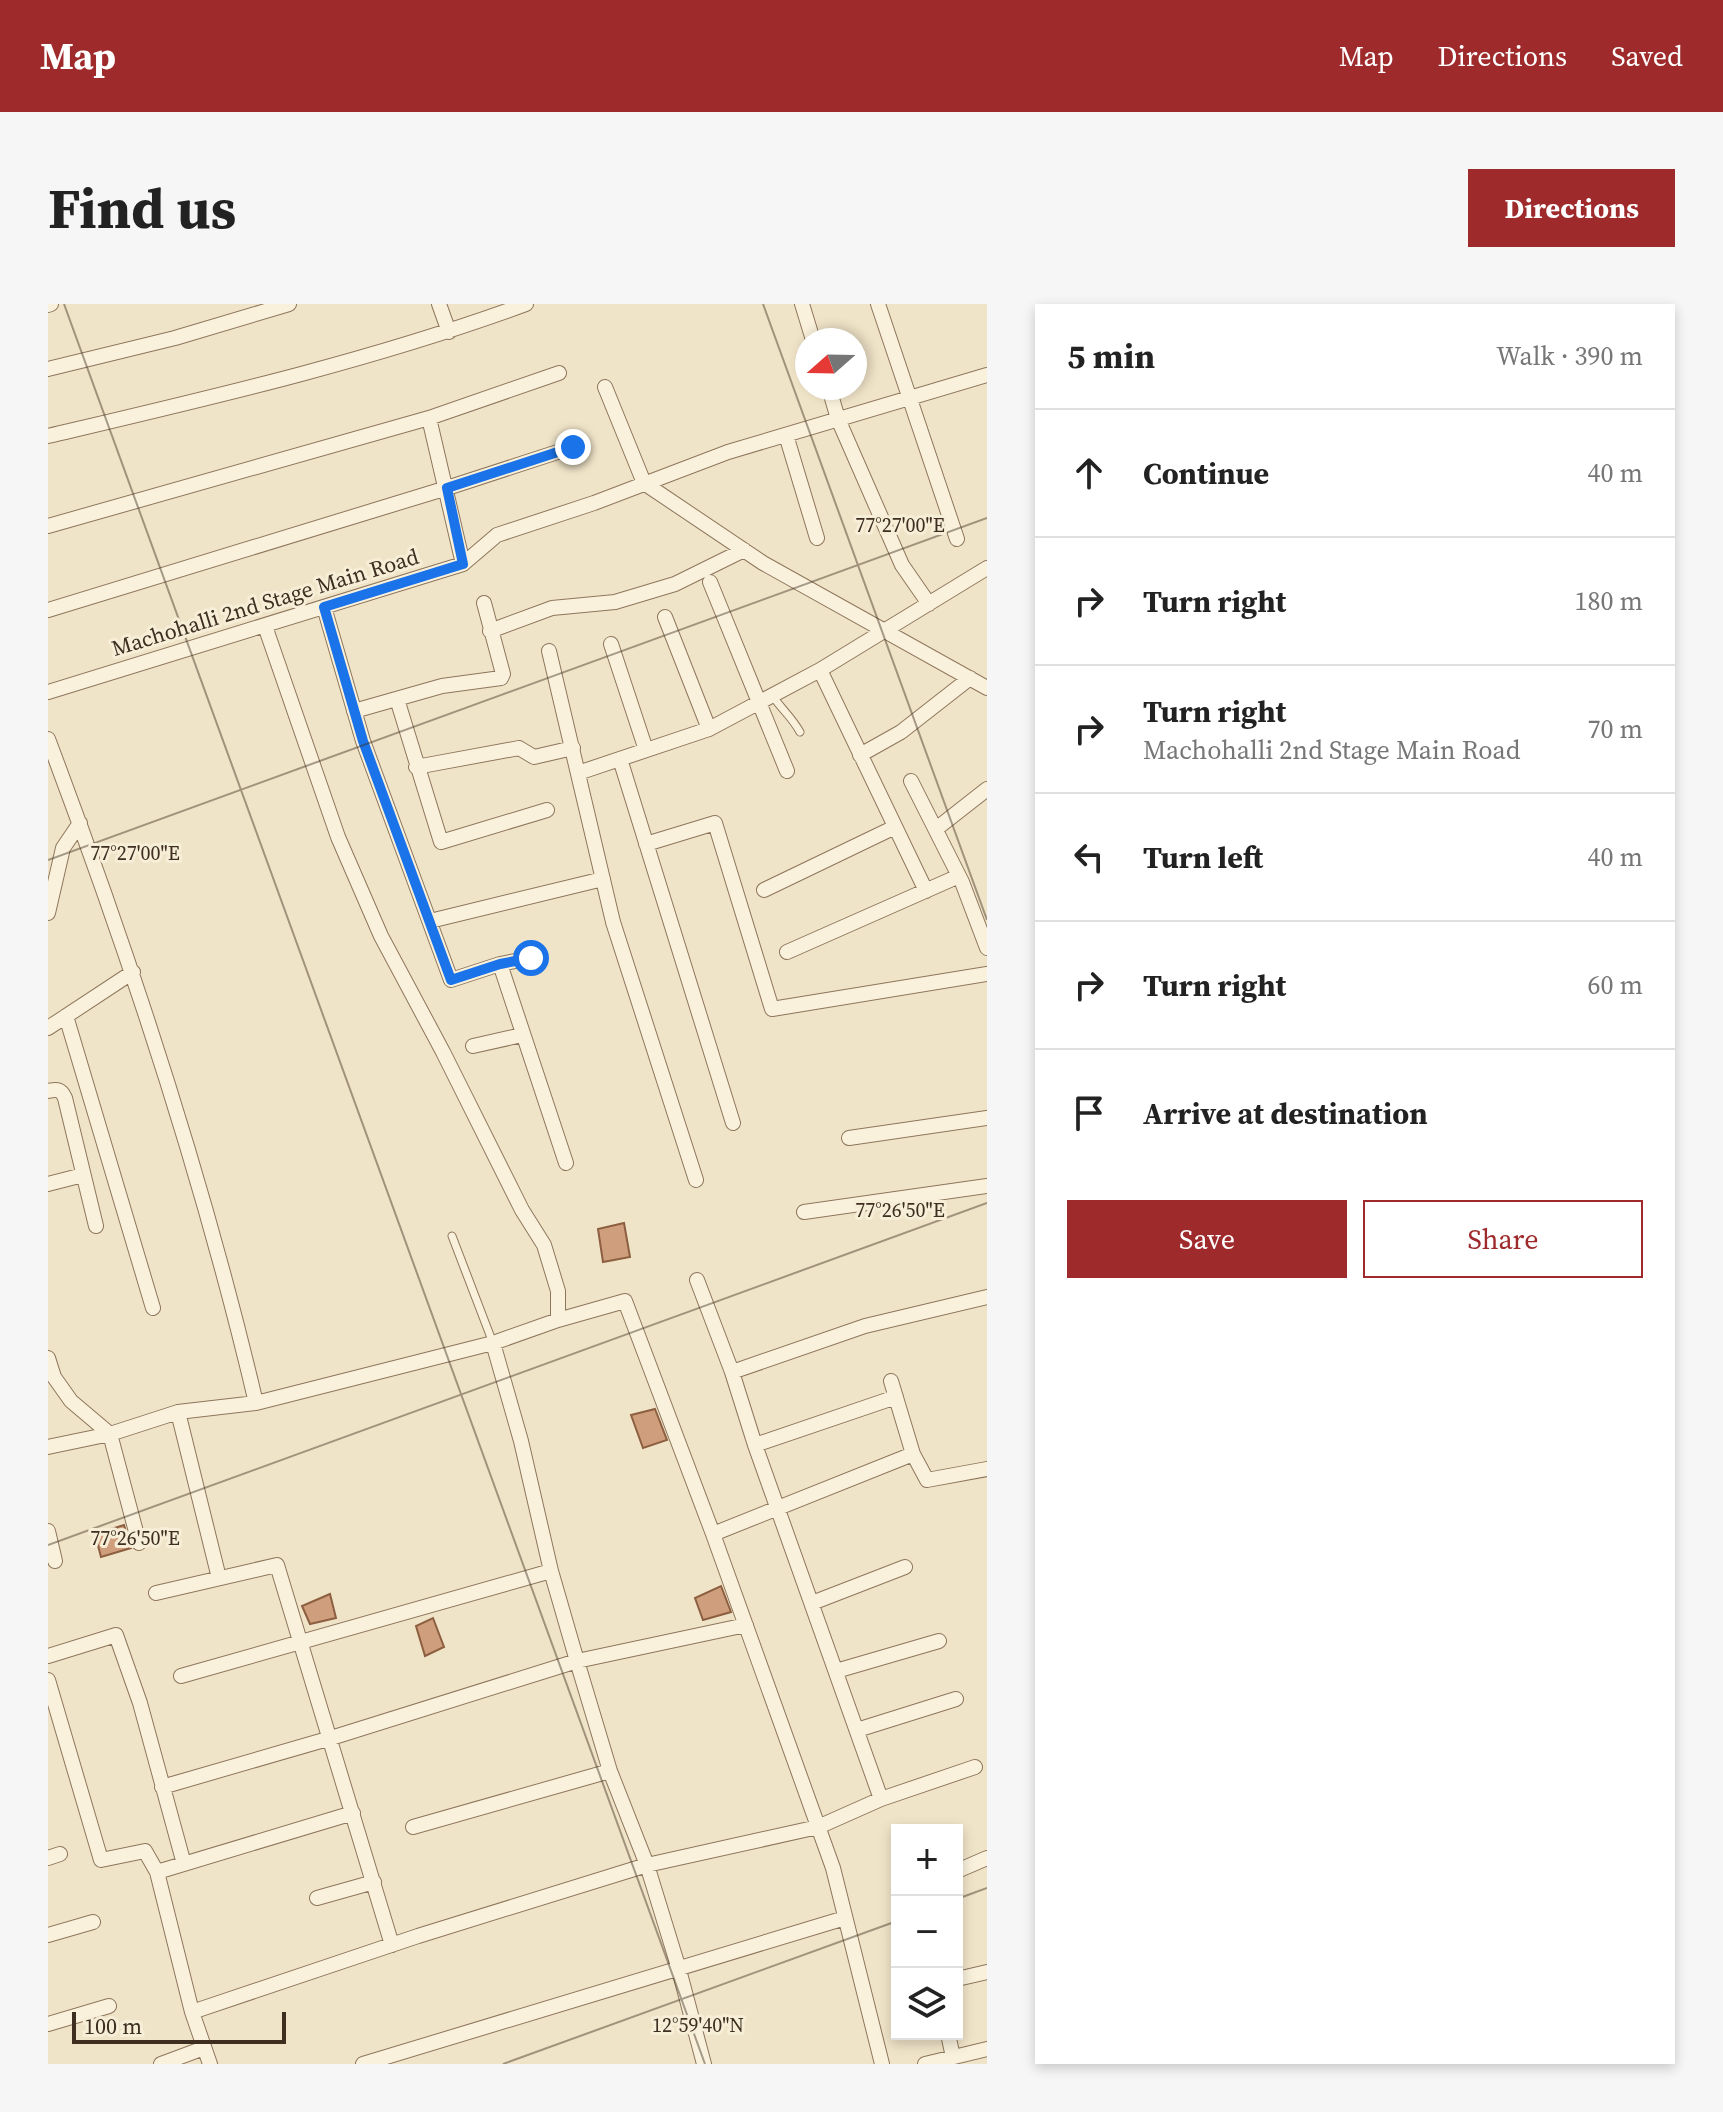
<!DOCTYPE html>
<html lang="en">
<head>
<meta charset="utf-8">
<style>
	body { margin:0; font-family:"Source Serif 4",serif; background:#f6f6f6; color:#222 }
	.controls { position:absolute; right:24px; bottom:24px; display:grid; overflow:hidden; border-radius:0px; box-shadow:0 4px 12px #0003 }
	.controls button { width:72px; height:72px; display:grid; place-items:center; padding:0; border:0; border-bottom:2px solid #e0e0e0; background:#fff; color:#222; font:40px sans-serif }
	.compass { position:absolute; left:747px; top:24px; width:72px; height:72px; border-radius:50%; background:#fff; box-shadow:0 4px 12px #0003; rotate:250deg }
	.scale { position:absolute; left:24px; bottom:20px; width:214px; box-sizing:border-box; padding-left:8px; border:4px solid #3d2e20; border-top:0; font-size:22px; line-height:28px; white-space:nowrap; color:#3d2e20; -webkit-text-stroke:6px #f7eed8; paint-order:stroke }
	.stop { position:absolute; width:24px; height:24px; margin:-18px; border:6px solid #1a73e8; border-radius:50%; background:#fff }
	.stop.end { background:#1a73e8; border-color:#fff; box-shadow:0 2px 8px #0008 }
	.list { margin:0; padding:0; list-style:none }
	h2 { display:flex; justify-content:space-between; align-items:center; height:104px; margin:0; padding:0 32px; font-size:34px }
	h2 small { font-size:26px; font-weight:400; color:#767676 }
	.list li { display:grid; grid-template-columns:52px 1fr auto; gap:24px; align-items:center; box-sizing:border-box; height:128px; padding:0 32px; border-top:2px solid #e0e0e0 }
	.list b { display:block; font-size:30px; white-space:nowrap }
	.list p { margin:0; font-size:26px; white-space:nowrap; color:#767676 }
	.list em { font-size:26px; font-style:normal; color:#767676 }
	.actions { display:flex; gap:16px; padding:24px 32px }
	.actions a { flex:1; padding:18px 0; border:2px solid #9e2a2b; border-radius:0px; text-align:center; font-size:28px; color:#9e2a2b }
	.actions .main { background:#9e2a2b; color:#fff }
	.icon { flex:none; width:44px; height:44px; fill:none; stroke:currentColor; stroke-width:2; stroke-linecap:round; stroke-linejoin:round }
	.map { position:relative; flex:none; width:939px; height:1760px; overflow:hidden; border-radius:0px }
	header { display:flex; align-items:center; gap:48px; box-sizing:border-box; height:112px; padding:0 40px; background:#9e2a2b; color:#fff }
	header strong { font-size:38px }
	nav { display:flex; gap:44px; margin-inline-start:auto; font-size:28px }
	.intro { display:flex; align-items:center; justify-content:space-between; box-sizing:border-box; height:192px; padding:0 48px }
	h1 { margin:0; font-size:56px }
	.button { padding:20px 36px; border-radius:0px; background:#9e2a2b; color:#fff; font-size:28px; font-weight:700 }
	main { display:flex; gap:48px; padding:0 48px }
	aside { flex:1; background:#fff; border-radius:0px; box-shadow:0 4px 12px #0003 }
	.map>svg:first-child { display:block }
	.building { fill:#cf9f7d; stroke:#8d5f41; stroke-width:2 }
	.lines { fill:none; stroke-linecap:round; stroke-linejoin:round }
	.lane-casing { stroke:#8d765c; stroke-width:9 }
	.street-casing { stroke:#8d765c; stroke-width:16 }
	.lane { stroke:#faf1dc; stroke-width:7 }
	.street { stroke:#faf1dc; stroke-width:14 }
	.route { stroke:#1a73e8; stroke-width:10 }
	.ticks { fill:none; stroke:#3d2e20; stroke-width:2; stroke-opacity:0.45 }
	.labels { text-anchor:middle; stroke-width:6; stroke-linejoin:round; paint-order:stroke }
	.street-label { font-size:22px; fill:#3d2e20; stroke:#f7eed8 }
	.ticks-label { font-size:20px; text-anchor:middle; fill:#3d2e20; stroke:#f7eed8; stroke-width:6; stroke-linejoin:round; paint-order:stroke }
</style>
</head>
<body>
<header>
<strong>Map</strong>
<nav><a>Map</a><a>Directions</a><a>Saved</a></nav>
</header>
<div class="intro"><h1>Find us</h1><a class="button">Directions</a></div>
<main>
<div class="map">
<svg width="939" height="1760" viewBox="0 0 939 1760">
	<rect width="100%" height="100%" fill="#f0e4c8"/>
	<!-- building -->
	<path class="building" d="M576,919L582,953L555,958L550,925Z
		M607,1105L619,1136L595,1144L583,1111Z
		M76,1221L83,1244L53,1253L47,1230Z
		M673,1282L683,1308L655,1316L647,1294Z
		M282,1290L288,1314L262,1320L254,1302Z
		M385,1314L396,1343L377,1352L368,1322Z"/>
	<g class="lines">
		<!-- lane casing -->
		<g class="lane-casing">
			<path id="lane" d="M724,391C734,406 743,412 752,428
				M404,932L445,1039"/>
		</g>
		<!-- street casing -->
		<g class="street-casing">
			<path id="street" d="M391,0L401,28
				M754,0L765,36
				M830,0L909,235
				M0,1L3,0
				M0,65L127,34L241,0
				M557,83L596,179L715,259L939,384
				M781,84L790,115L854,261L881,300
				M381,114L415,260
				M738,131L769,234
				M0,132C161,94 323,57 478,0
				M0,222L381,114L511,69
				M662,278L739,467
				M276,303L315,437L403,676L452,660L483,654
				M0,306L399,184L525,143
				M617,313L661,425
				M217,322L290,533L333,632L395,748L474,906L496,941L510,987V1016
				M442,327L504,304L567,298L627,280L696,246
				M563,340L598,446
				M501,347L565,618L648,876
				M772,366L878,587
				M0,388L415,260L449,231L546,199L680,148L939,71
				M349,395L393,538L499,506
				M306,407L394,382L453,374L455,370L436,299
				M0,435C82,652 155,873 208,1099
				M812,451L853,428L922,374
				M572,455L685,819
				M368,463L471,444L486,453L525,444
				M530,469L661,425L772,366L939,264
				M863,477L914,578L939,644
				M888,525L939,485
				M598,540L667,519L724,705L939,670
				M716,586L847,523
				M0,609L15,544L32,519
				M382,617L555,575
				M739,648L911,572
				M452,660L518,859
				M18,712L105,1004
				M0,724L85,668
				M425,742L474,731
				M0,787C9,785 13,785 17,794L48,922
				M801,834L939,814
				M0,880L35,871
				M756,908L939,882
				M649,976L684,1068L707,1141L833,1495
				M445,1039L473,1137L503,1267L529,1357L562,1467L599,1561L630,1662L656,1760
				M0,1054L6,1073L23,1097L62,1130L91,1239
				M684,1068L817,1022L939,993
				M843,1077L865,1150L879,1176L939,1165
				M130,1108L171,1274
				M707,1141L848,1093
				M0,1143L62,1130L130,1108L208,1099L445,1039L510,1016L577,997L665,1230L785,1564L834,1760
				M0,1227L7,1257
				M665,1230L865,1150
				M108,1289L229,1261L344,1641
				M764,1299L857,1263
				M0,1352L68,1331L92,1399L136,1560
				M788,1367L891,1337
				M133,1372L503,1267
				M0,1376L53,1556L97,1547L109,1568
				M809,1426L908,1395
				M114,1483L283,1434L529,1357L698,1321
				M365,1523L562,1467
				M0,1554L12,1550
				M909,1567L939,1554
				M269,1594L326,1578
				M0,1631L45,1618
				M909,1675L939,1668
				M144,1708L370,1632L599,1561L770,1523L833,1495L927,1463
				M0,1720L61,1702
				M900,1730L905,1753
				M113,1760L156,1744
				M162,1760L144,1708L109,1568L305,1509
				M315,1760L797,1614
				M877,1760L939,1745"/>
		</g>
		<!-- lane -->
		<use href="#lane" class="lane"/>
		<!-- street -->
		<use href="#street" class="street"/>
	</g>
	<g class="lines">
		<!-- route -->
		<path class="route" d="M483,654L452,660L403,676L315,437L276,303L415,260L399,184L525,143"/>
	</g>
	<!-- ticks -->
	<path class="ticks" d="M16,0L657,1760M715,0L939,616M0,556L939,214M0,1241L939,899M909,1595L939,1584M455,1760L849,1617"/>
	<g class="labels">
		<!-- street labels -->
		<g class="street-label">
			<text transform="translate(217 298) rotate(-17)" y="8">Machohalli 2nd Stage Main Road</text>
		</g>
	</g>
	<g class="ticks-label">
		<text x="852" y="228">77°27'00"E</text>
		<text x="87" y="556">77°27'00"E</text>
		<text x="852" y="913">77°26'50"E</text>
		<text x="87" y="1241">77°26'50"E</text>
		<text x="650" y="1728">12°59'40"N</text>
	</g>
</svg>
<div class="controls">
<button>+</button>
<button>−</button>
<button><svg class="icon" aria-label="layers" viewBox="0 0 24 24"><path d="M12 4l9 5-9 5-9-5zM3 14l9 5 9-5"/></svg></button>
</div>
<svg class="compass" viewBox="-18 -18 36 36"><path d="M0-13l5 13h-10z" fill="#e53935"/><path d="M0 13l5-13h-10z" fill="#767676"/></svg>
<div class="scale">100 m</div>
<div class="stop" style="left:483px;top:654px"></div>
<div class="stop end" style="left:525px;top:143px"></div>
</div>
<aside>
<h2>5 min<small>Walk · 390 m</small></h2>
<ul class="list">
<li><svg class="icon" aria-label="ahead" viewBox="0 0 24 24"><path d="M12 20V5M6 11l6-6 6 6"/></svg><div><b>Continue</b></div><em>40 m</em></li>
<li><svg class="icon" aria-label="right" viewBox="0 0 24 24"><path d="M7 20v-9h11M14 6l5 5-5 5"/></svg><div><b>Turn right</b></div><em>180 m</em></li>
<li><svg class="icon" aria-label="right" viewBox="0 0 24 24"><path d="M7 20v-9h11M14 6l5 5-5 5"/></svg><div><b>Turn right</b><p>Machohalli 2nd Stage Main Road</p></div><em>70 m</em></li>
<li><svg class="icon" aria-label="left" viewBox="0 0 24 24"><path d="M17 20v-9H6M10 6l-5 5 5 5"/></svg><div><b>Turn left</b></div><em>40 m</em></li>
<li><svg class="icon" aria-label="right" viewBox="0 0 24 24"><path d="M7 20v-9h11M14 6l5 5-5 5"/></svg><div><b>Turn right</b></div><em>60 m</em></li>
<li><svg class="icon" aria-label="arrive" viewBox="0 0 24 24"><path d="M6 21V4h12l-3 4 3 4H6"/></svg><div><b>Arrive at destination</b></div></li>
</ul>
<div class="actions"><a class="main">Save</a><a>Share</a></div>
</aside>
</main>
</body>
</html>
